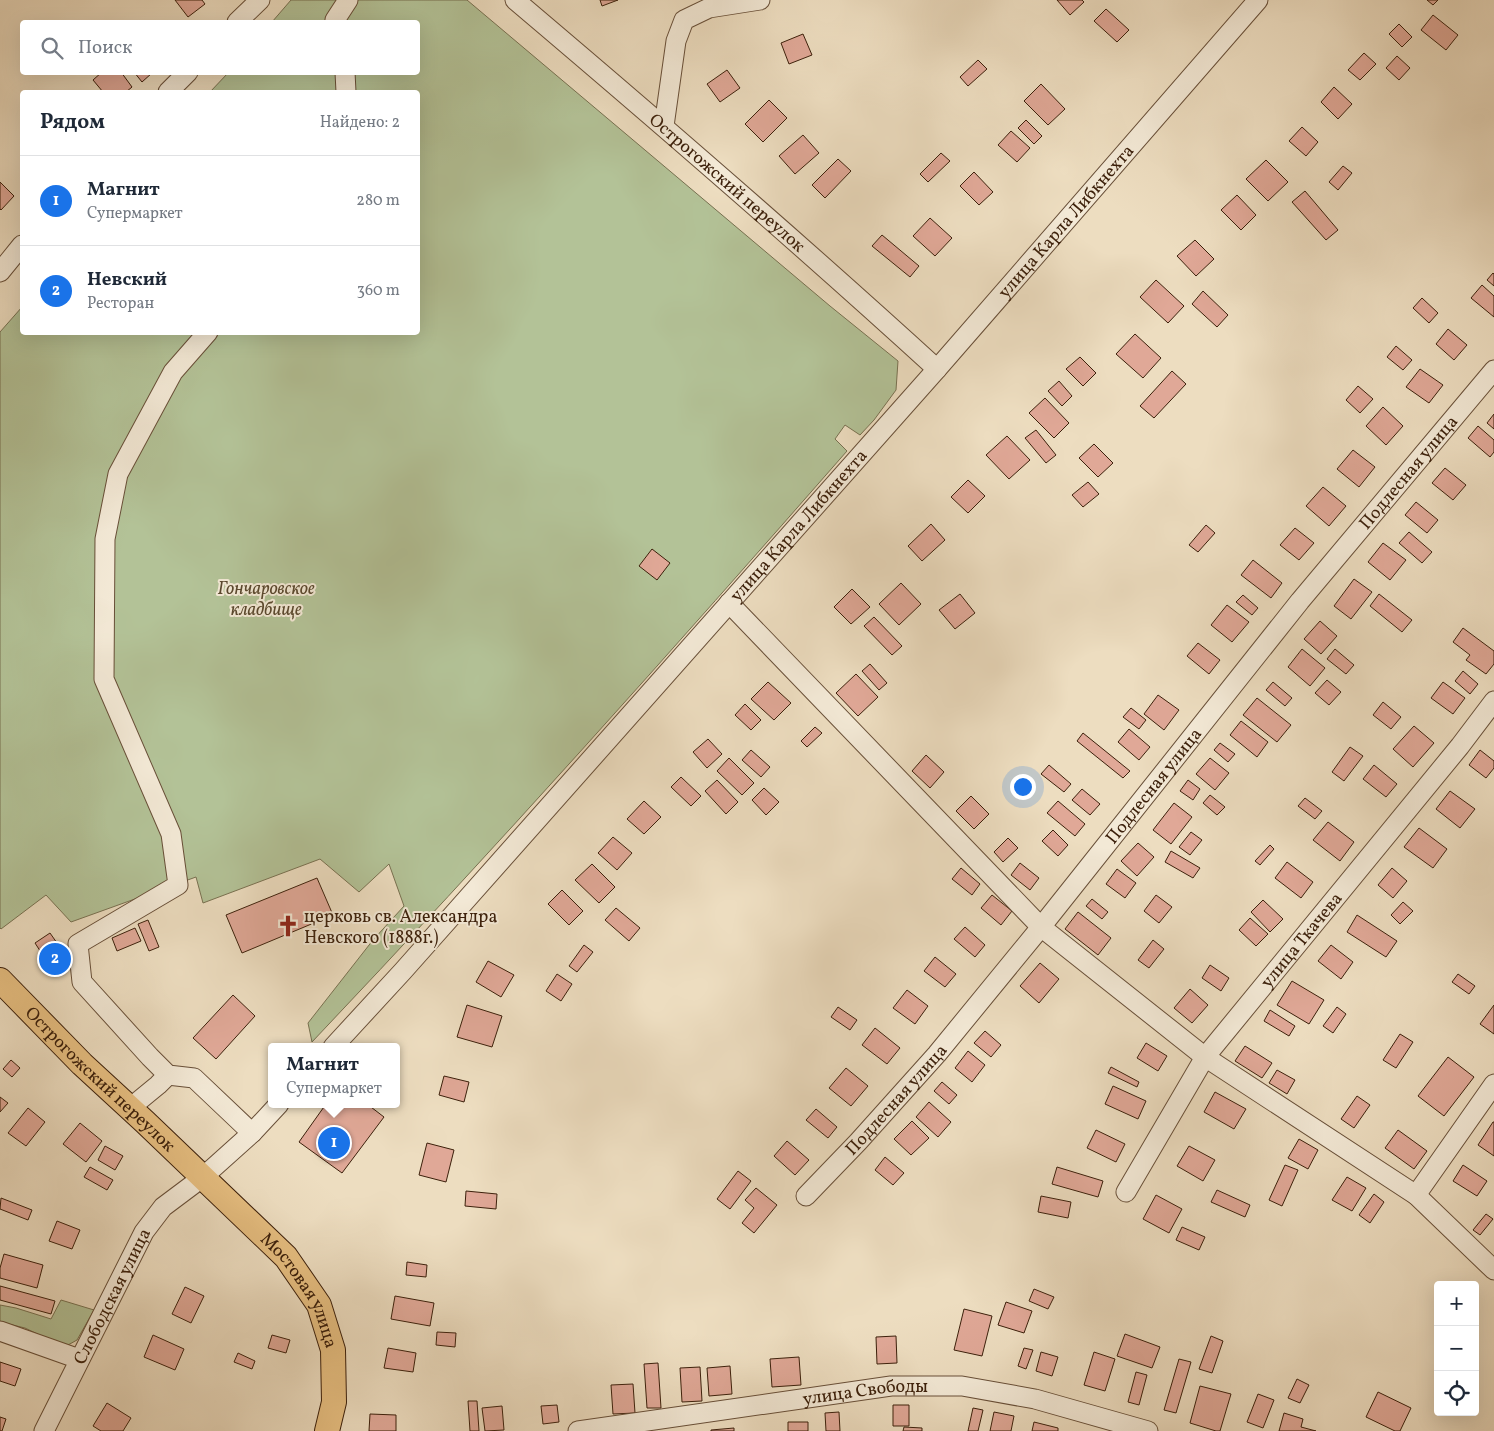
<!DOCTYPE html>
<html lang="ru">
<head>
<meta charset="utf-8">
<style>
	body { margin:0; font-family:Vollkorn,serif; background:#f6f6f7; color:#1f2937 }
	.controls { position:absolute; right:15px; bottom:15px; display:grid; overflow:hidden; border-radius:5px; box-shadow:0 5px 20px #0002 }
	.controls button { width:45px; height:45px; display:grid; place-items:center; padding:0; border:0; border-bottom:1px solid #e0e1e3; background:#fff; color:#1f2937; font:25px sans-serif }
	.you { position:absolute; left:1022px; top:786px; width:18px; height:18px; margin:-12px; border:4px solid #fff; border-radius:50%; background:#1a73e8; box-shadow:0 0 0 8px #1a73e833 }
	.badge { display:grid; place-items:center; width:32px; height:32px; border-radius:50%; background:#1a73e8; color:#fff; font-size:16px; font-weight:700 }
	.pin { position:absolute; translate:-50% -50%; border:2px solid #fff; box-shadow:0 1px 5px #0006 }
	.popup { position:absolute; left:268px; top:1043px; width:132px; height:65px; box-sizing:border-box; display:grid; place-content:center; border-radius:5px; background:#fff; filter:drop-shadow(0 1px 4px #0005); font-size:16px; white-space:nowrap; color:#747a83 }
	.popup b { font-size:19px; color:#1f2937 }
	.popup::after { content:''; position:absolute; left:50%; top:100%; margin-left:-10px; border:10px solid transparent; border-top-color:#fff }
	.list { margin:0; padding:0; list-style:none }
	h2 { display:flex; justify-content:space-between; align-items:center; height:65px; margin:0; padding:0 20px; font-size:21px }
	h2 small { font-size:16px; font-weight:400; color:#747a83 }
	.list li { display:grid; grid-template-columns:32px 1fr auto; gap:15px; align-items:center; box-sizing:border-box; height:90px; padding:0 20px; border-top:1px solid #e0e1e3 }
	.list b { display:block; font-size:19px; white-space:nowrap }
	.list p { margin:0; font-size:16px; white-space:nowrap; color:#747a83 }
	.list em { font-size:16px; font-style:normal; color:#747a83 }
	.icon { flex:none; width:28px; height:28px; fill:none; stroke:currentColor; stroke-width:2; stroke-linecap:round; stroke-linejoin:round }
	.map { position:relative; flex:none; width:1494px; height:1431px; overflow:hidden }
	.search { position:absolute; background:#fff; box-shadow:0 5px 20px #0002; left:20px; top:20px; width:400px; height:55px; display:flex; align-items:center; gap:12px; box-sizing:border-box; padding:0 18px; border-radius:5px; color:#747a83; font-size:19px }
	.panel { position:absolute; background:#fff; box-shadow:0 5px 20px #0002; left:20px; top:90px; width:400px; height:245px; border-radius:5px }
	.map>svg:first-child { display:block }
	.green { fill:#b3c297; stroke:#787151 }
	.building { fill:#e0a897; stroke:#3c200b }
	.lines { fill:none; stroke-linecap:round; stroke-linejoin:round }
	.minor-casing { stroke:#684f38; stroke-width:21 }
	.major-casing { stroke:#3c200b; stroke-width:26 }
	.minor { stroke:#f3e9d6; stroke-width:19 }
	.major { stroke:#e6be80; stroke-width:24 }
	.labels { text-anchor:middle; stroke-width:4; stroke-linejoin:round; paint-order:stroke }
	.street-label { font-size:18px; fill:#3c200b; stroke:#f3e9d6 }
	.park-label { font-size:18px; font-style:italic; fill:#5a482e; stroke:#f3e9d6 }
	.poi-label { font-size:18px; fill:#3c200b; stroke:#f3e9d6; text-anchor:start }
</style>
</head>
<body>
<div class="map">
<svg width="1494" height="1431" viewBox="0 0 1494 1431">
	<rect width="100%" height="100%" fill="#edddc0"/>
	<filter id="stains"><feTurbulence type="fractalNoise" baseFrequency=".004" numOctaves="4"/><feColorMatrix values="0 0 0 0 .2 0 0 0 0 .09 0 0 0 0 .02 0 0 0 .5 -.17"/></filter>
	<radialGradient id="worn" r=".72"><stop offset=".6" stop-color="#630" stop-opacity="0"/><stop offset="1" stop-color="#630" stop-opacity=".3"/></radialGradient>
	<!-- green -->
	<path class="green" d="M291,0H467L830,306L898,361L896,390L874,420L860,435L845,425L835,439L847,451C672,651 495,849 312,1042L308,1023L373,940L404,906L389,864L359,892L320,859L203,903L196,877L71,922L46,895L1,929L0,928V332L22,307V332H418V92H210L228,73L418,72V22H272Z
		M61,1300L94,1310L77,1340L68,1345L56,1343L25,1328L0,1322V1305L16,1308L51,1319Z"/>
	<!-- building -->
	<path class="building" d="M175,0H202L205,4L188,17Z
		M600,0H618L602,6Z
		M1057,0H1082L1084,2L1070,15Z
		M1427,0H1438L1433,5Z
		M1106,9L1129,30L1117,42L1094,21Z
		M1433,15L1458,35L1446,50L1421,30Z
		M1399,24L1412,37L1402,47L1389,34Z
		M803,34L812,55L789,64L781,43Z
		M1364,53L1376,64L1360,80L1348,70Z
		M1397,56L1410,68L1399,80L1386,68Z
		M978,60L987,69L968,86L960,77Z
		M727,70L740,88L720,102L707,84Z
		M102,72H121L132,87L126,92H103L93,80Z
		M134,72H151L152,73L142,82Z
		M1041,84L1065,109L1048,125L1024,101Z
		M1334,87L1352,104L1338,119L1321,102Z
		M769,100L787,118L763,142L745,124Z
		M1026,120L1042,136L1034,144L1018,128Z
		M1302,127L1318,142L1306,156L1289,141Z
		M1011,131L1030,148L1017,162L998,145Z
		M803,135L819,153L795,174L779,156Z
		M941,153L950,161L928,182L920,174Z
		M838,159L851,171L825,198L812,185Z
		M1266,160L1288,182L1268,201L1246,179Z
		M1343,166L1352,173L1338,190L1329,182Z
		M974,172L993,192L979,205L960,186Z
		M0,182L14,196L1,210L0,209Z
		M1305,191L1338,230L1326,240L1292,202Z
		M1237,195L1256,215L1241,230L1221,210Z
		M930,218L952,238L935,256L913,236Z
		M882,235L919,266L910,277L872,246Z
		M1195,240L1214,259L1196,276L1177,256Z
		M1493,273L1494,274V286L1487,280Z
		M1156,280L1184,306L1168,323L1140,297Z
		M1482,285L1494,296V317L1471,298Z
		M1203,291L1228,315L1217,327L1192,304Z
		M1422,298L1438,313L1429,323L1413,308Z
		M1448,329L1467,345L1454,360L1436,344Z
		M1135,334L1161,358L1143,378L1116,354Z
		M1396,346L1412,360L1403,370L1387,357Z
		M1080,357L1096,373L1083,386L1066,369Z
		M1420,369L1443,385L1429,403L1406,387Z
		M1172,371L1186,384L1154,418L1140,406Z
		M1059,381L1072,396L1062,406L1048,391Z
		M1358,386L1373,399L1360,413L1346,400Z
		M1045,398L1069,423L1054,438L1029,413Z
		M1383,407L1403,426L1386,445L1366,426Z
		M1494,414V429L1487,423Z
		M1478,426L1494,440V452L1490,457L1468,438Z
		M1036,430L1056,455L1046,463L1025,438Z
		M1007,436L1030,460L1009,479L986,455Z
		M1094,444L1113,463L1098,477L1079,458Z
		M1353,450L1375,467L1359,487L1337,469Z
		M1445,468L1466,485L1453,500L1432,483Z
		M968,480L985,496L968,513L951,497Z
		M1088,482L1099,494L1083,507L1072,495Z
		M1323,487L1346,506L1329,526L1306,506Z
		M1416,502L1438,520L1427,533L1405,515Z
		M931,524L945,540L922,561L908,546Z
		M1206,525L1215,533L1198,552L1189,545Z
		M1295,528L1314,543L1299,560L1280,545Z
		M1409,532L1432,552L1422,563L1399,543Z
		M1383,543L1406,560L1390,580L1368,562Z
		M652,549L670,563L657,580L639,566Z
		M1253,560L1282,583L1271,598L1241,575Z
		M1354,579L1372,592L1351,619L1334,606Z
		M901,583L921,604L899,625L879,604Z
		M852,589L870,607L851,624L834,607Z
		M960,594L975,613L955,629L939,610Z
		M1379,594L1412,620L1402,632L1370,606Z
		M1243,595L1258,608L1252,615L1236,602Z
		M1227,605L1249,622L1232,642L1211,625Z
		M874,617L902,646L892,655L864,626Z
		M1320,621L1337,636L1321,654L1304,639Z
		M1463,628L1494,651V664L1486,674L1466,660L1470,655L1453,642Z
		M1198,643L1220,660L1209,674L1187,656Z
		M1302,649L1325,668L1310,686L1288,667Z
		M1335,649L1354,665L1346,674L1327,659Z
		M870,664L887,683L879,690L862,671Z
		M1463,671L1478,684L1470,694L1455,681Z
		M856,674L878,697L858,716L836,693Z
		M1327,680L1341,692L1329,705L1315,693Z
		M768,682L791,703L774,720L751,699Z
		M1273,682L1292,698L1285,706L1266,690Z
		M1443,682L1465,698L1453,714L1431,698Z
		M1158,695L1179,710L1164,730L1144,714Z
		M1257,698L1291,725L1277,742L1243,715Z
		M1383,702L1401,717L1391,729L1373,715Z
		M745,704L761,720L751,730L735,715Z
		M1131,708L1146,720L1139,729L1123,717Z
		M1241,721L1268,742L1257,757L1230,735Z
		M1414,726L1434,743L1413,767L1393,749Z
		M815,727L822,733L807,747L801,741Z
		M1129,729L1150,747L1139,760L1118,742Z
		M1083,733L1130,771L1123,778L1077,741Z
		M708,739L722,754L707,768L693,752Z
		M1220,743L1235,754L1228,762L1214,750Z
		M1350,747L1363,756L1344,781L1332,772Z
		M751,750L770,767L761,777L742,760Z
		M1480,750L1494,761V768L1486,778L1469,765Z
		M926,755L944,772L930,788L912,771Z
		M729,758L754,783L742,795L717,771Z
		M1210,758L1229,773L1215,790L1196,774Z
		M1049,765L1071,784L1064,792L1041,774Z
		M1374,765L1397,784L1386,797L1363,779Z
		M681,777L701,796L691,806L671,787Z
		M717,780L738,802L726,814L705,791Z
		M1188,780L1200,789L1193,800L1180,791Z
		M764,788L779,802L766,815L752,800Z
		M1082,789L1100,804L1090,815L1072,800Z
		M1450,791L1475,809L1460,828L1436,809Z
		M1210,795L1225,807L1217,815L1203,803Z
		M971,796L989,814L974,829L956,811Z
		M1305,798L1322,811L1315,819L1298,806Z
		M644,801L661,817L644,834L627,819Z
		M1058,801L1085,824L1075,836L1047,813Z
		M1174,803L1192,817L1171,844L1153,830Z
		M1328,822L1354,842L1340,861L1313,840Z
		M1419,828L1447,849L1433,868L1404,847Z
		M1053,830L1068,845L1058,856L1042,841Z
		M1191,832L1202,840L1190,855L1179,847Z
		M613,837L632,853L617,870L598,853Z
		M1008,838L1018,848L1003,862L994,852Z
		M1138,843L1154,857L1137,876L1121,861Z
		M1270,845L1274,849L1260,865L1255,861Z
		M1171,851L1200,868L1193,878L1165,862Z
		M1287,862L1313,882L1301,898L1275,878Z
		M1020,863L1039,878L1030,890L1011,875Z
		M592,864L615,887L599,903L575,880Z
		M961,868L980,884L972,895L952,879Z
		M1392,868L1407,881L1393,898L1378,885Z
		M1117,869L1136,883L1125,898L1106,884Z
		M317,878L333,915L242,953L226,915Z
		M562,890L583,911L569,925L548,904Z
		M992,895L1012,911L1001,925L981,908Z
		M1156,895L1172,907L1159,923L1144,911Z
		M1092,899L1108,912L1102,919L1086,906Z
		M1263,900L1283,919L1270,932L1251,912Z
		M1403,902L1413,911L1400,924L1391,915Z
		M616,908L640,928L629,941L605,920Z
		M1078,912L1111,938L1098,955L1065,929Z
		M1357,915L1397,941L1386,957L1347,932Z
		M1250,918L1268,934L1256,946L1239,930Z
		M148,920L159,947L149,951L138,924Z
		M965,927L985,945L975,957L954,939Z
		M135,928L141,941L117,951L112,938Z
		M50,933L71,963L55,974L35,943Z
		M1153,940L1164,949L1149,968L1138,960Z
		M584,945L593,952L577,972L569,966Z
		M1331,945L1353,962L1341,979L1318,961Z
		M935,957L956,974L945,987L924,971Z
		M488,961L514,975L501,997L476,982Z
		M1040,963L1059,979L1039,1003L1020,986Z
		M1210,965L1229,978L1221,991L1202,978Z
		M557,974L572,984L561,1001L546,991Z
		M1458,974L1475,986L1469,994L1452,982Z
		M1292,981L1324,1000L1309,1024L1277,1005Z
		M1190,989L1208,1005L1192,1023L1174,1008Z
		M907,990L928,1006L915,1024L893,1008Z
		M233,995L255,1016L216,1059L193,1038Z
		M467,1005L502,1016L492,1047L457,1037Z
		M1494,1005V1034L1480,1024Z
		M838,1007L857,1020L850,1030L831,1017Z
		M1337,1007L1346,1014L1333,1033L1323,1026Z
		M1270,1010L1295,1026L1289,1036L1264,1021Z
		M875,1028L900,1048L887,1064L862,1045Z
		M985,1031L1001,1045L991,1057L974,1043Z
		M1400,1034L1413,1042L1396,1068L1383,1060Z
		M1146,1043L1167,1056L1158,1071L1137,1058Z
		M1245,1046L1272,1063L1262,1078L1235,1061Z
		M968,1051L985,1065L972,1082L955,1068Z
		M1448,1057L1474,1077L1444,1116L1418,1096Z
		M11,1060L20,1068L12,1077L3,1069Z
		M1111,1067L1139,1082L1137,1087L1108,1073Z
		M846,1068L868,1086L851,1106L829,1088Z
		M1277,1070L1295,1080L1287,1094L1269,1083Z
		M444,1076L469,1082L464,1102L439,1095Z
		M942,1082L957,1095L949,1104L934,1091Z
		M1113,1086L1146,1101L1138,1119L1105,1104Z
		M1215,1092L1246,1109L1234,1129L1204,1112Z
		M1357,1096L1370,1105L1354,1128L1341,1119Z
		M0,1097L8,1103L0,1112Z
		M929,1102L951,1122L938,1137L916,1117Z
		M326,1104H367L384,1117L342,1173L299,1142Z
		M28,1108L45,1122L26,1146L8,1133Z
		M816,1109L837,1127L828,1138L806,1120Z
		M912,1121L929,1138L911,1155L894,1139Z
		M1493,1122H1494V1156L1478,1145Z
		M80,1123L102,1141L86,1162L63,1144Z
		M1096,1130L1125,1144L1116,1162L1087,1148Z
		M1398,1130L1427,1151L1414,1169L1385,1148Z
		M1299,1139L1318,1150L1308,1169L1288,1158Z
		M787,1141L809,1160L795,1175L774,1156Z
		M427,1143L454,1150L446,1182L419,1175Z
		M105,1146L123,1156L115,1170L98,1160Z
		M1189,1146L1215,1160L1203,1181L1177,1166Z
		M885,1157L904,1173L893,1185L875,1170Z
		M1285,1165L1298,1170L1282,1206L1269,1200Z
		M1463,1165L1487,1181L1477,1196L1453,1181Z
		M90,1167L113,1180L107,1190L84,1177Z
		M1057,1167L1103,1181L1098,1197L1052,1184Z
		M738,1171L751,1181L730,1209L717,1199Z
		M1347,1177L1366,1188L1352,1211L1332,1200Z
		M756,1188L777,1205L754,1233L742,1223L754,1208L745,1200Z
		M1217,1190L1250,1205L1245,1217L1211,1202Z
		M466,1191L497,1194L496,1209L465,1206Z
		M1374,1194L1384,1202L1370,1223L1359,1215Z
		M1156,1195L1182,1209L1169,1233L1143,1219Z
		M1041,1196L1071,1202L1068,1218L1038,1212Z
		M1,1198L32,1210L28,1220L0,1209Z
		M1486,1214L1493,1219L1480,1235L1473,1230Z
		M57,1221L80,1230L72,1249L49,1241Z
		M1182,1227L1205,1237L1199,1250L1176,1240Z
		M4,1254L43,1265L37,1288L0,1278V1268Z
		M407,1262L427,1265L426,1277L406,1275Z
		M0,1286L55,1301L51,1314L0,1300Z
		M185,1287L204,1296L191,1323L172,1314Z
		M1034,1289L1054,1297L1048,1309L1029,1301Z
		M395,1296L434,1303L430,1326L391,1319Z
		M1006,1302L1032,1311L1024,1333L998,1325Z
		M964,1309L992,1316L982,1356L954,1350Z
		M437,1332L456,1333L455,1347L436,1345Z
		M1125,1334L1160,1347L1152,1368L1117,1356Z
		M153,1335L184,1349L175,1370L144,1357Z
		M272,1335L290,1340L286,1353L268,1348Z
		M896,1336L897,1363L877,1364L876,1337Z
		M1211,1336L1223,1341L1212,1373L1199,1369Z
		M388,1348L416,1353L413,1372L384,1368Z
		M1024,1348L1033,1350L1026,1369L1018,1366Z
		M1041,1352L1058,1357L1052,1376L1036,1371Z
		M1094,1352L1115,1359L1105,1391L1084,1385Z
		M238,1353L255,1361L252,1369L234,1362Z
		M799,1357L801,1385L772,1387L770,1359Z
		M1179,1359L1191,1362L1176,1413L1164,1410Z
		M0,1362L21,1369L15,1386L0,1381Z
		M658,1363L661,1408H647L644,1364Z
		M730,1366L732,1394L709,1396L707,1368Z
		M700,1367L702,1401L682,1402L680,1368Z
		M1136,1372L1147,1375L1139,1405L1128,1402Z
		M1297,1379L1309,1385L1300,1403L1288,1398Z
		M633,1384L635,1413L613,1414L611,1385Z
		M1200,1386L1231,1394L1220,1431H1216L1190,1423Z
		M1378,1392L1411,1408L1400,1431H1395L1366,1417Z
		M1258,1394L1274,1400L1263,1428L1247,1422Z
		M468,1401H477L479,1431H470Z
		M107,1403L131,1418L123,1431H101L93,1426Z
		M557,1405L559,1422L543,1424L541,1406Z
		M893,1405H909V1426H893Z
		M502,1406L504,1430L485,1431L482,1408Z
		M973,1408L983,1410L978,1431H968Z
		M839,1412L840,1431H826L825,1413Z
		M994,1412L1014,1416L1011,1431H990Z
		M1284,1413L1303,1419L1301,1427L1316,1431H1279Z
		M370,1414L396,1415V1431H369Z
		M0,1417L6,1419L2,1431H0Z
		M788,1422H808V1431H788Z
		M1034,1422L1058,1428V1431H1032Z
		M904,1427L922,1428V1431H903Z
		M734,1428V1431H711V1430Z"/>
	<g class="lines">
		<!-- minor casing -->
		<g class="minor-casing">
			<g id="minor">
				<path id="s1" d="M515,0C658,121 799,243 937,369"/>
				<path d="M237,22L260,0"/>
				<path d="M336,22L335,20L348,0"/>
				<path d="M345,72L346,92"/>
				<path d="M168,92L188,72"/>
				<path d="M664,126L676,41L684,20L709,8L760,0"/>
				<path d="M0,272L22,245"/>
				<path d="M208,332L173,372L118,474L105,539L104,679L171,834L178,885L78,944L82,982L150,1057L168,1075L194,1078L252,1133"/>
				<path d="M729,603L1041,927L1205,1057L1416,1195L1494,1270"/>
				<path id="s2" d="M333,1047L403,971L937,369L1258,0"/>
				<path d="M130,1108L158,1085L168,1075"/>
				<path id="s3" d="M1126,1192L1205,1057L1460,746L1494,701"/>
				<path d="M1416,1195L1494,1084"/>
				<path id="s4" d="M806,1196L858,1142L937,1054L1041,927L1300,601L1494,370"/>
				<path d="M0,1331L79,1359"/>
				<path id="s5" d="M44,1431L144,1232L163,1207L203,1177L252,1133L279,1104"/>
				<path id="s6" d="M578,1431L891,1386H962L1035,1399L1148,1431"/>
			</g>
		</g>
		<!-- major casing -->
		<g class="major-casing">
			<g id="major">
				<path id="s7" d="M0,980L82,1064L145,1122L286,1257L319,1305L333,1350L334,1402L327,1431"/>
			</g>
		</g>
		<!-- minor -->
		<use href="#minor" class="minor"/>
		<!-- major -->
		<use href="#major" class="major"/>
	</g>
	<!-- icons -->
	<defs>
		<g id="church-bare" transform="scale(1.725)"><path d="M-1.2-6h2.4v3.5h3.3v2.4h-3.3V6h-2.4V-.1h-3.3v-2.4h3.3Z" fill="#8f2418" stroke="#f3e9d6" stroke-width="2.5" paint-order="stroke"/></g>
	</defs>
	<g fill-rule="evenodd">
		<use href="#church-bare" x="288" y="926"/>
	</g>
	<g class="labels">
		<!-- street labels -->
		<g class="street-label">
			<text dy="6" stroke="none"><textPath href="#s1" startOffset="280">Острогожский переулок</textPath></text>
			<text dy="6" stroke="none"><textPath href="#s2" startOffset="1104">улица Карла Либкнехта</textPath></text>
			<text dy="6" stroke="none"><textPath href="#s4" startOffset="942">Подлесная улица</textPath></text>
			<text dy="6" stroke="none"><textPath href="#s2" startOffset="699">улица Карла Либкнехта</textPath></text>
			<text dy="6" stroke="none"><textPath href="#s4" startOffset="538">Подлесная улица</textPath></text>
			<text dy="6" stroke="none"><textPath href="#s3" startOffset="308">улица Ткачева</textPath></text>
			<text dy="6" stroke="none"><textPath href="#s7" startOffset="141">Острогожский переулок</textPath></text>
			<text dy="6" stroke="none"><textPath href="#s4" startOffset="132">Подлесная улица</textPath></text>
			<text dy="6" stroke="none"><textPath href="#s7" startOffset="434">Мостовая улица</textPath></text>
			<text dy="6" stroke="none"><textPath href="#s5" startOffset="151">Слободская улица</textPath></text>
			<text dy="6" stroke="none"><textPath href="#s6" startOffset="290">улица Свободы</textPath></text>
		</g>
		<!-- park labels -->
		<g class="park-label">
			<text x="266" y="594">Гончаровское<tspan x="266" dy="21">кладбище</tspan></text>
		</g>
		<!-- poi labels -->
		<g class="poi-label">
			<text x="304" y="922">церковь св. Александра<tspan x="304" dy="21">Невского (1888г.)</tspan></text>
		</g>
	</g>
	<rect width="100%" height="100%" filter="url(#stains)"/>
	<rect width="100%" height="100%" fill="url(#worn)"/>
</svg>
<div class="controls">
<button>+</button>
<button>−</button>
<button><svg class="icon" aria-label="locate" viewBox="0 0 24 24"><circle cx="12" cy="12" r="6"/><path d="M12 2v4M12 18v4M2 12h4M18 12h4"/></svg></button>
</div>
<div class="you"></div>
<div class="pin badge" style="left:334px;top:1143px">1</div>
<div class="popup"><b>Магнит</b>Супермаркет</div>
<div class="pin badge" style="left:55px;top:959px">2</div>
<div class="search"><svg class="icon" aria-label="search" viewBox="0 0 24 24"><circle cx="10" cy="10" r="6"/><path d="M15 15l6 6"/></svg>Поиск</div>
<section class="panel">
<h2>Рядом<small>Найдено: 2</small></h2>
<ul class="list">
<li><span class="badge">1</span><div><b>Магнит</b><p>Супермаркет</p></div><em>280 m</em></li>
<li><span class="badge">2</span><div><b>Невский</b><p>Ресторан</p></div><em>360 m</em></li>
</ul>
</section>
</div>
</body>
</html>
